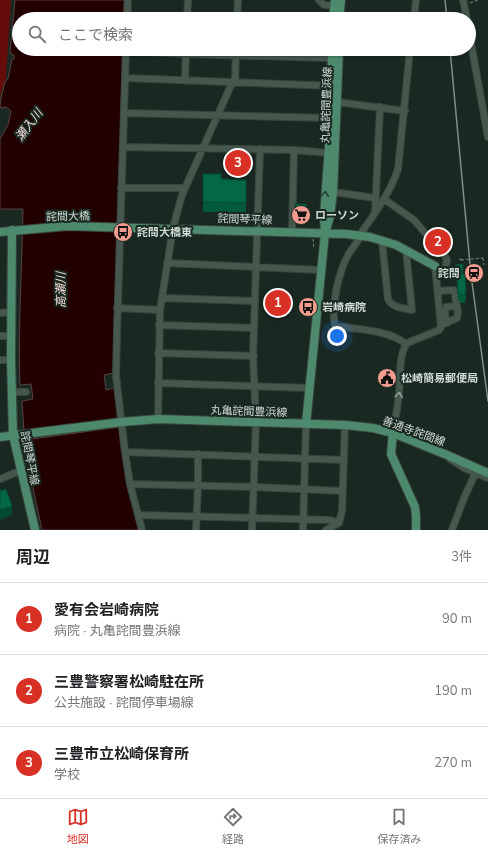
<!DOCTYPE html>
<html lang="ja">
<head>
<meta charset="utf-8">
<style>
	body { margin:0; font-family:"Nunito Sans","Noto Sans JP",sans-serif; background:#f6f6f6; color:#202124 }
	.you { position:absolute; left:337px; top:336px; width:14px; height:14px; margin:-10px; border:3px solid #fff; border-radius:50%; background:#1a73e8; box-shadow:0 0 0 6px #1a73e833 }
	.badge { display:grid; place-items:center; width:26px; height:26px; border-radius:50%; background:#d93025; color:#fff; font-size:13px; font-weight:700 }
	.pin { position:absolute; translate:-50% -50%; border:2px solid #fff; box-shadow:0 1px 4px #0006 }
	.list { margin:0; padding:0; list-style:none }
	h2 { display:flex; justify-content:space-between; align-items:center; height:52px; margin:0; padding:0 16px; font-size:17px }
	h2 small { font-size:13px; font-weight:400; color:#757577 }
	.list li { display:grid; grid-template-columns:26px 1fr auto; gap:12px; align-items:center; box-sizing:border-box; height:72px; padding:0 16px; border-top:1px solid #e0e0e0 }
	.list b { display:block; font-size:15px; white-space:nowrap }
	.list p { margin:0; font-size:13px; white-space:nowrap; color:#757577 }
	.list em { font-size:13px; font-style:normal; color:#757577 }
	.icon { flex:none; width:22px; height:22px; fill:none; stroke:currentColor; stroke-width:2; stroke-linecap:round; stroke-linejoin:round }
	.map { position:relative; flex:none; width:488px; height:530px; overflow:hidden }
	.search { position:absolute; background:#fff; box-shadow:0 1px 3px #0004; left:12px; right:12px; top:12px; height:44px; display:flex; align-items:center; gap:10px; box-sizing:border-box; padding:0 14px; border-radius:22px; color:#757577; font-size:15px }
	.sheet { height:268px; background:#fff }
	nav { display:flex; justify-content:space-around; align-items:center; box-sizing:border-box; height:56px; border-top:1px solid #e0e0e0; background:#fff; font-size:11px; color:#757577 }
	nav a { display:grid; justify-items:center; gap:2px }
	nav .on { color:#d93025 }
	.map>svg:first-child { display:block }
	.green { fill:#660d0c }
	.water { fill:#230000; stroke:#574240 }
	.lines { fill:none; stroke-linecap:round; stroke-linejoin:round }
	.minor-casing { stroke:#39463f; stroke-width:8 }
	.major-casing { stroke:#39463f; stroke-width:10 }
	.path { stroke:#79867f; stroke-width:1; stroke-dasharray:3 2; stroke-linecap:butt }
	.minor { stroke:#46574e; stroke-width:6 }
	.major { stroke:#4d8a6d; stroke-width:8 }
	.rail { stroke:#808d86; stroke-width:1.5 }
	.path-bridge { stroke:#79867f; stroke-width:1; stroke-dasharray:3 2; stroke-linecap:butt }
	.wall { fill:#035a3b }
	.shaded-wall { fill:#024a30 }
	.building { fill:#036945; stroke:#024a30 }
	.oneway { stroke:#264134 }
	.oneway2 { stroke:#92a098 }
	.labels { text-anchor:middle; stroke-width:4; stroke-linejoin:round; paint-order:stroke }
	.street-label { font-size:11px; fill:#d1dbd5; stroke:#192921 }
	.poi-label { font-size:11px; font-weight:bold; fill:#d1dbd5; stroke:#192921; text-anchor:start }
	.water-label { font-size:12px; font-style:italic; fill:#f9ddd9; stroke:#192921 }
</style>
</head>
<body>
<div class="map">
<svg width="488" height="530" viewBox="0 0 488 530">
	<rect width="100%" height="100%" fill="#192921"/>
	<!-- green -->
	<path class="green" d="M0,0H11L6,78L0,96Z"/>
	<!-- water -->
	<path class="water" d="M15,0H124V19H19V49H123L114,327V373L104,375L106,390L115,388L118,419L24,431L22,401L33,399L31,384L20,385C18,326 22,268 23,209H0V139L8,125L11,111L6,107L1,108L0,105L1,98L5,82L8,79L12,59H14V55L11,54L10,52Z
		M119,427L139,530H42L32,483L25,440Z"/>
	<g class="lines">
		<!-- minor casing -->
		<g class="minor-casing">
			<path id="minor" d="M319,0L324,5L338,6
				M463,0L467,19
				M127,19L128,0
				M187,19L188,0
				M237,19L238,0
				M414,19L416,0
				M469,32L488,137
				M126,49L117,333L116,376L125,452L130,484L142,530
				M126,51L186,54L332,58
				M125,78L336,86
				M185,81L186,49
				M235,83L236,49
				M337,102L405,111
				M124,113L331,118
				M123,147L294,150L329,153
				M121,188H185
				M333,192L375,198
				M384,199L414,220L445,256L447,260L446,264
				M375,213L380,107
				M292,232L294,150
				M382,241L388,299C392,308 403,308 412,310L406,250
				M167,263L321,270
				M438,291L454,290
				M162,298L254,301
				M117,308L160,310
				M0,313L12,312
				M447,323L445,314L446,307L456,306
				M159,325L253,328
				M441,325L457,318L458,312L455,295
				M0,336H12
				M406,344C389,330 357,329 335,326C331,306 338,274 348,255C351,250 355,245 359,239V236C374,214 390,194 398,169L410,49
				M158,353L254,356
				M0,360H11
				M158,383L310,388
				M13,392H26
				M158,419L160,310L173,228L182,195L232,83
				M393,433C395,420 398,406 399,393C401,377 398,356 407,343L439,330L441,327L435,266
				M125,452L344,460
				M450,459L464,468L488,478
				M0,479L20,471
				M130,484L254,487L343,491
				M138,515L330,520L339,523
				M196,530L198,485V454
				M252,530L256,422L253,356L260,149
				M303,530L306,424
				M326,530L339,523L342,511L345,425
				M452,530L464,498L476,472"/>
		</g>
		<!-- major casing -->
		<g class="major-casing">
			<path id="major" d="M333,19L335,0
				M339,19L341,0
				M327,227L330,216L333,192L339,49
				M12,230L11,360L13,435L35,530
				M0,232L67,226L346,234L370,237L396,245L435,266
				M306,424L325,233L324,216L331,118L332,49
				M393,433L391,454L415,507L416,516V530
				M0,437L122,422L158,419L345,425L373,428L393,433L447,455L488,473"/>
		</g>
		<!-- path -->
		<path class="path" d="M470,3L478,0
			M313,239L314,249
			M483,258L484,265
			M459,260L462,259L460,258"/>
		<!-- minor -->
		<use href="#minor" class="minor"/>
		<!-- major -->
		<use href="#major" class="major"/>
		<!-- rail -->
		<path class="rail" d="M445,0L447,19
			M450,49L471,275L488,401"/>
		<!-- path-bridge -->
		<path class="path-bridge" d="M461,260L483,258"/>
	</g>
	<!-- wall -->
	<path class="wall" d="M203,174L221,179L246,180V212H203Z
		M295,204H306V218H296Z
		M463,264V274L466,292V300H465V303H460V301H458L456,265Z"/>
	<!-- shaded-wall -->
	<path class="shaded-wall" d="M12,506V515L0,520V510Z"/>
	<!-- building -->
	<path class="building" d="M203,174H221V179L246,180V203L203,202Z
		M295,204H306V213H296Z
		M463,264V271H456V265Z
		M457,274H465L466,292H465V295L460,296V293H458Z
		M0,488L1,491L6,489L12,506L0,510Z"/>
	<!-- one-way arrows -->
	<defs><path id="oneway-chevron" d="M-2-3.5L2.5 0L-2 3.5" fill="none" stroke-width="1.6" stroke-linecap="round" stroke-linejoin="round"/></defs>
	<use class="oneway" href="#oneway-chevron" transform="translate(325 194) rotate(-85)"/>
	<use class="oneway2" href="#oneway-chevron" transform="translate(399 395) rotate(-83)"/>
	<!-- icons -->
	<defs>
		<g id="supermarket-disc" transform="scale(1)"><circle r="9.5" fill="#f59c91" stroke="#192921"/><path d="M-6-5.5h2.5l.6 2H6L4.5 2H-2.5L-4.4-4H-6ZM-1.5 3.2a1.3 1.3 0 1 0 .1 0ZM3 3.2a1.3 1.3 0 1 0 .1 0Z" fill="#111"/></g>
		<g id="bus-disc" transform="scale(1)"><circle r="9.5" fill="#f59c91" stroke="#192921"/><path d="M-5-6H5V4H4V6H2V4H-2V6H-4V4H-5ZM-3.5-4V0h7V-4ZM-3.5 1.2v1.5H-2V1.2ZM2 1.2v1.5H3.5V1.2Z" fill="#111"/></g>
		<g id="station-disc" transform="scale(1)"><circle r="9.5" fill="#f59c91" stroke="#192921"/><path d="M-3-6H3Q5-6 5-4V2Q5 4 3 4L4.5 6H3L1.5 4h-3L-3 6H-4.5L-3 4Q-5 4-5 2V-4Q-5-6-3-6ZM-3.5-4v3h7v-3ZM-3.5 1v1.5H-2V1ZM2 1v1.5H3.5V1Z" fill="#111"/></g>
		<g id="civic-disc" transform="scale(1)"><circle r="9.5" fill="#f59c91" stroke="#192921"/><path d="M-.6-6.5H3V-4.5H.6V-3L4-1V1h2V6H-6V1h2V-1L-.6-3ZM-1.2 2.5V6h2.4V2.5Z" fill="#111"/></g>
	</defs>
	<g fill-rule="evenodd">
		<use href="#supermarket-disc" x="301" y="215"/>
		<use href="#bus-disc" x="123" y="232"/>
		<use href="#station-disc" x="474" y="273"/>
		<use href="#bus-disc" x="308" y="307"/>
		<use href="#civic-disc" x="387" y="378"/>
	</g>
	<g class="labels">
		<!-- street labels -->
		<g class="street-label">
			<text transform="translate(326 105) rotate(-88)" y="4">丸亀詫間豊浜線</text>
			<text transform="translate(68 216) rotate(-1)" y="4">詫間大橋</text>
			<text transform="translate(245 219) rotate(2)" y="4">詫間琴平線</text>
			<text transform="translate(249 411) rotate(2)" y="4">丸亀詫間豊浜線</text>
			<text transform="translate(414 431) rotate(20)" y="4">善通寺詫間線</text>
			<text transform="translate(30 458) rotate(79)" y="4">詫間琴平線</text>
		</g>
		<!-- poi labels -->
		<g class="poi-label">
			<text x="315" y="219">ローソン</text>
			<text x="137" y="236">詫間大橋東</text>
			<text x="460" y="277" text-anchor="end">詫間</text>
			<text x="322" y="311">岩崎病院</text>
			<text x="401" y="382">松崎簡易郵便局</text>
		</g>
		<!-- water labels -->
		<g class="water-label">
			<text transform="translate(29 125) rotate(-53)" y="4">瀬入川</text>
			<text transform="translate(61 290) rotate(-90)" y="4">高瀬川</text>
		</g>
	</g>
</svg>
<div class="you"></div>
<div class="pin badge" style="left:278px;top:303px">1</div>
<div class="pin badge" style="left:438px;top:242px">2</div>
<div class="pin badge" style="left:238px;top:163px">3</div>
<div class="search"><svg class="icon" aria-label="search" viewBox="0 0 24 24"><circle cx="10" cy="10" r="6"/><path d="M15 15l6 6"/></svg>ここで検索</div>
</div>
<section class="sheet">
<h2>周辺<small>3件</small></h2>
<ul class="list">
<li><span class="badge">1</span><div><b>愛有会岩崎病院</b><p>病院 · 丸亀詫間豊浜線</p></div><em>90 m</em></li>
<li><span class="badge">2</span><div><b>三豊警察署松崎駐在所</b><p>公共施設 · 詫間停車場線</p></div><em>190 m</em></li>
<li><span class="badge">3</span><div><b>三豊市立松崎保育所</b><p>学校</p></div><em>270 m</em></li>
</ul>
</section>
<nav>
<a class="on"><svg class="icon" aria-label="map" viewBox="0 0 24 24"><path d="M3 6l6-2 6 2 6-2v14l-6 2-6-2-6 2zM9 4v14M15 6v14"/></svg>地図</a>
<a><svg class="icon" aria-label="directions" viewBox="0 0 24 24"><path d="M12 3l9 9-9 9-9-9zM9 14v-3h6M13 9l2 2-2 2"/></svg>経路</a>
<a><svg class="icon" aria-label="saved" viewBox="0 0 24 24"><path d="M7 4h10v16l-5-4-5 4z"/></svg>保存済み</a>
</nav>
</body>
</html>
